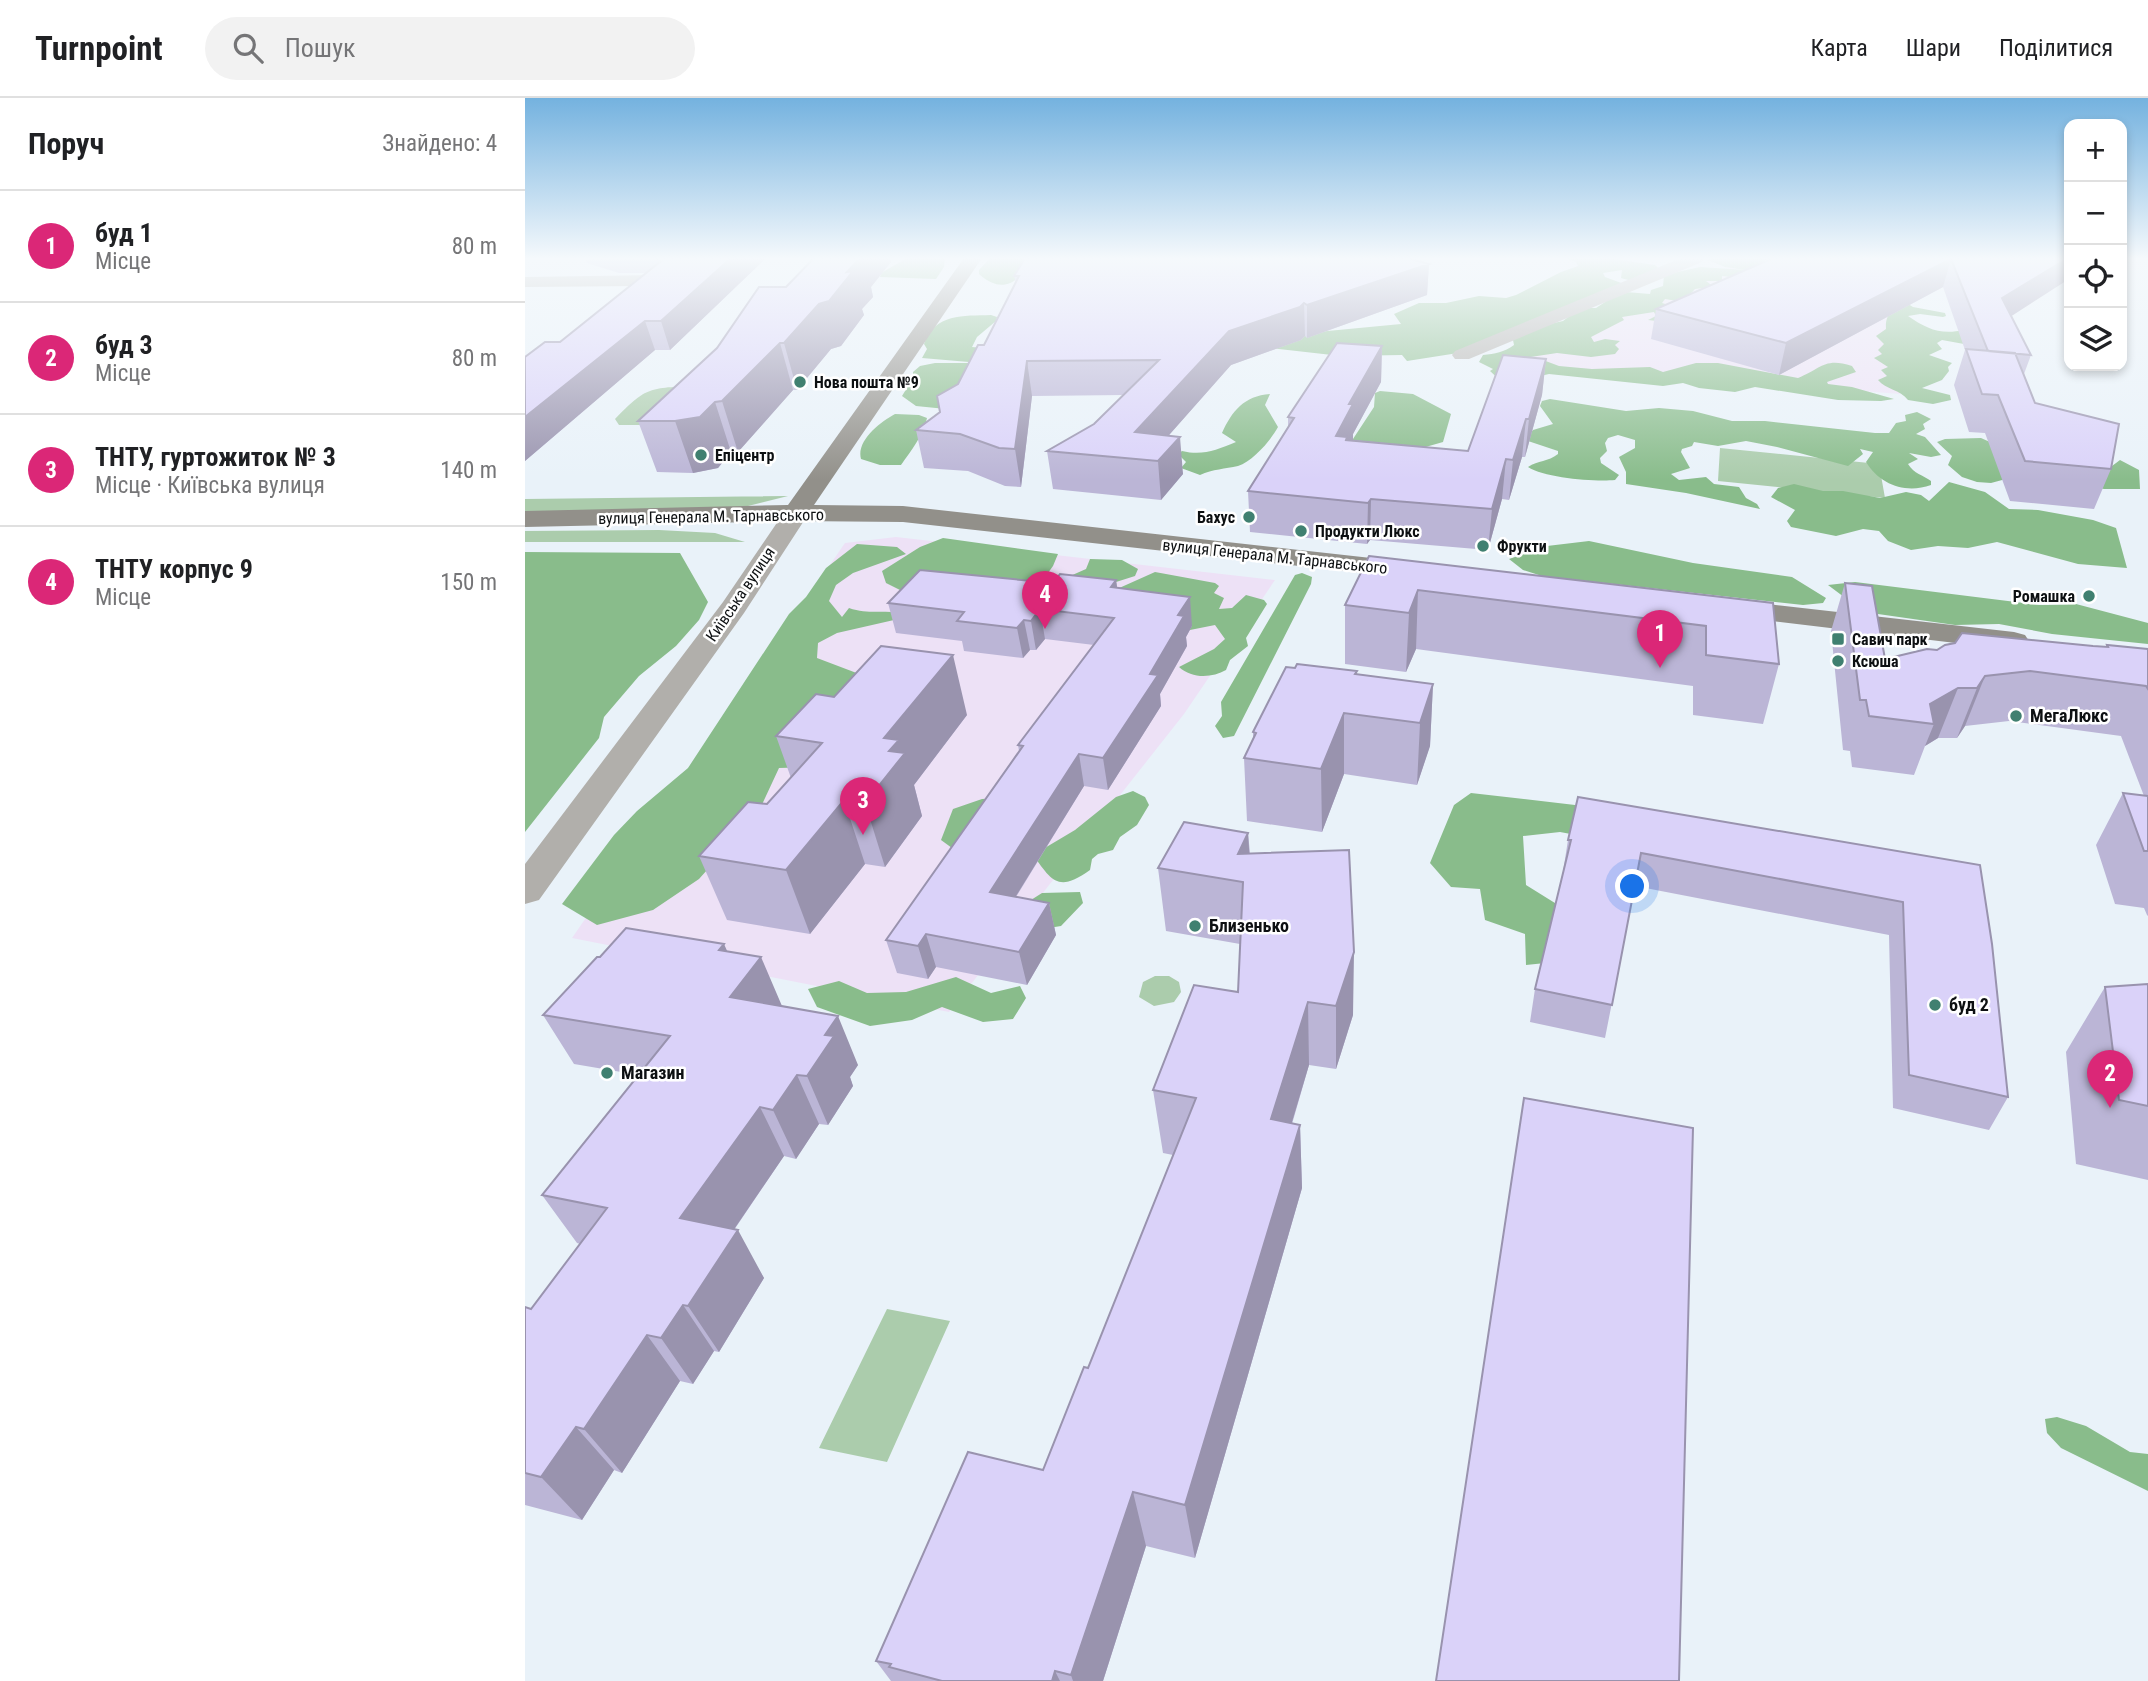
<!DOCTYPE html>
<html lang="uk">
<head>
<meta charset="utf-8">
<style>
	body { margin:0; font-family:"Roboto Condensed",sans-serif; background:#f2f2f2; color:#202124 }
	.controls { position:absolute; right:21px; top:21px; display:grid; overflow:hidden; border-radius:14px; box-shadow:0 4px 10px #0003 }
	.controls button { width:63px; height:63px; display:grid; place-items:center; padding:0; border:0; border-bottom:2px solid #e0e0e0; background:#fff; color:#202124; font:35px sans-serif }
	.you { position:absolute; left:1108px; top:789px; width:24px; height:24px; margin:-18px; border:5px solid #fff; border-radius:50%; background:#1a73e8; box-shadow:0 0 0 10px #1a73e833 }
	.badge { display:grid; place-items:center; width:46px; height:46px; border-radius:50%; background:#db2777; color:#fff; font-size:23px; font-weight:700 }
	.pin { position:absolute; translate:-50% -58px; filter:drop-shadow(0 2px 4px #0008) }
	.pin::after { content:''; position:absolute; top:37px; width:24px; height:21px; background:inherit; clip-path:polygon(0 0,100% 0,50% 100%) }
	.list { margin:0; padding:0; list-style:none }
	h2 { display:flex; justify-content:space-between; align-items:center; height:91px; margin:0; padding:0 28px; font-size:30px }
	h2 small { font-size:23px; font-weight:400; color:#757577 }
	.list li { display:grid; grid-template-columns:46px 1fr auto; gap:21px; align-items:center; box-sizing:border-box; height:112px; padding:0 28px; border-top:2px solid #e0e0e0 }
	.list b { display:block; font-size:26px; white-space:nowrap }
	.list p { margin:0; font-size:23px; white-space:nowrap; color:#757577 }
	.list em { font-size:23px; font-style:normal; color:#757577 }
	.icon { flex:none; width:38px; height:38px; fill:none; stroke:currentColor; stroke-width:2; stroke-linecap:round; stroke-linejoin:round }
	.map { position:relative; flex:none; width:1623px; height:1583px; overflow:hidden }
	header { display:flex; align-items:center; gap:42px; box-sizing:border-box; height:98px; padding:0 35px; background:#fff; border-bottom:2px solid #e0e0e0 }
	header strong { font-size:33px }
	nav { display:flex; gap:38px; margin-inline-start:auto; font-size:24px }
	.search { width:490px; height:63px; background:#f2f2f2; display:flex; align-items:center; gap:18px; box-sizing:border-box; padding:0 24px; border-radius:38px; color:#757577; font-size:26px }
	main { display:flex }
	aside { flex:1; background:#fff }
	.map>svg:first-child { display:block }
	.education { fill:#ede1f6 }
	.green { fill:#abccac }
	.forest { fill:#89bc8b }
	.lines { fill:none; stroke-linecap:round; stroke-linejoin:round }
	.street { fill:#b1afab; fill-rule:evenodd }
	.secondary { fill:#92908a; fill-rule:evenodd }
	.wall { fill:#bbb5d6 }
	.shaded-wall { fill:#9993ae }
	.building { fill:#dad2f9; stroke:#9993ae; stroke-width:2 }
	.poi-dot { fill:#408070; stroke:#fff; stroke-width:2.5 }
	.labels { text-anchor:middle; stroke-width:5; stroke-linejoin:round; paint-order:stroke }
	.far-poi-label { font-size:16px; font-weight:bold; fill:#0d1012; stroke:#fff; text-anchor:start }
	.far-street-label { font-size:16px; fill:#0d1012; stroke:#fff }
	.poi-label { font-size:18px; font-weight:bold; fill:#0d1012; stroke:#fff; text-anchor:start }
</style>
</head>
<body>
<header>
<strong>Turnpoint</strong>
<div class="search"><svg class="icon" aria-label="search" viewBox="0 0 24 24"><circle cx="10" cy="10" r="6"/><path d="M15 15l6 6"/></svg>Пошук</div>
<nav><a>Карта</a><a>Шари</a><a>Поділитися</a></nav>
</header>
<main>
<aside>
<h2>Поруч<small>Знайдено: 4</small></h2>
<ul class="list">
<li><span class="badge">1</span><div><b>буд 1</b><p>Місце</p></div><em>80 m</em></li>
<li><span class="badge">2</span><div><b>буд 3</b><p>Місце</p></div><em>80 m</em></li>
<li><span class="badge">3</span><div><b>ТНТУ, гуртожиток № 3</b><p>Місце · Київська вулиця</p></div><em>140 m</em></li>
<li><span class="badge">4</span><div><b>ТНТУ корпус 9</b><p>Місце</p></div><em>150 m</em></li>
</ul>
</aside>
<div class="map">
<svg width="1623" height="1583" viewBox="0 0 1623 1583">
	<rect width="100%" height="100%" fill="#e9f2f9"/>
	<!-- education -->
	<path class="education" d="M1209,167L1377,205L1375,296L1002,267L1006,251Z
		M371,439L750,482L659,616L424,914L47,840L320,445Z"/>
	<!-- green -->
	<path class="green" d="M167,288L135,327H94L90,321C121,290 122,290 167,288Z
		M1195,350L1354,366L1360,400L1193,383Z
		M263,398L211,411L0,415V401Z
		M134,432L190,435L220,444H0V433Z
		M630,878H644L654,884L656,894L649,904L629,908L614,899L618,884Z
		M362,1211L425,1223L362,1364L294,1350Z"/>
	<!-- forest -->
	<path class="forest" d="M382,160H420L419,169L411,181L355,179L356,175Z
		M465,160H510C495,181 480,199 454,176V172Z
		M1040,160H1083L1130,167L1134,171L1107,183L1096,180L1097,172L1078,175L1080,179L1099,186L933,255L882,263L877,257L816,258L728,248L792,234L876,226L869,216L894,205H921L954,198L981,200L991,197L1036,174L1053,168L1051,164Z
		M1186,160H1244L1252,164L1216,180L1197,178V183H1181L1185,186L1186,189L1170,191L1158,204L1140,201L1137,205L1144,207L1140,224L1123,222L1131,218L1129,214L1097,219L1099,222L1066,239L1069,244L1080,241L1095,243L1090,247L1094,251L1090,256L1066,259L1032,255L999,260L1018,262L1034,268L1067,271L1125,269L1138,274L1171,265H1193L1273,280C1296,271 1299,259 1327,268L1331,274L1302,284L1303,286L1327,289L1369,301L1356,303L1313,302L1230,289L1210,294L1174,290L1158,285L1138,288L1024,276L979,286L965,273L968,271L954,264L958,257C970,256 979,254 989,247L988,242L1020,227L1038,223L1055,210H1071L1080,204L1077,198L1101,194L1125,196L1126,192L1138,188L1139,177L1175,169L1221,172L1200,169L1183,162Z
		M1380,204L1388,209L1420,215L1421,218L1418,219L1395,216L1383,218C1402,231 1415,237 1439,232V246L1417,242L1412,245L1417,251L1404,257L1427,265L1423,269L1424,273L1417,282L1397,290L1425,297L1426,302L1408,306L1383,302C1375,291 1361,292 1353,282L1362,278L1356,272L1363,269L1349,260L1357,256L1353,252L1359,246L1351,238L1361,231C1360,215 1368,212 1380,204Z
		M466,217L472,219L471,223L452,239L447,249L458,250L444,264L397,260L402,251L399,246C410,215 438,218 466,217Z
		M410,265H455L421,311L391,308L377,298L388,280V274L395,268Z
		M855,293L888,296L926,316L918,344L890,352L826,344L849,309L850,295Z
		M745,296L740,307L753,329C746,342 728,363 713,368C700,371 688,371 675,377L656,370L661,364L653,356L657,353C678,358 691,352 711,344L697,335C707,313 719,298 745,296Z
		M1025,301L1101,313L1134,310L1168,313L1207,323H1240L1350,335H1364L1371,325L1381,323L1380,317L1392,314L1406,321L1398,326L1400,331L1391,336L1400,339L1416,357L1406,359L1384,355L1393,361L1383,366C1389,376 1398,377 1406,383V387C1381,396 1355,387 1341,364L1348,354L1335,351L1338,356L1323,368L1252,349L1221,343L1193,348L1169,344L1167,348L1157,351L1156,354L1165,370L1146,376L1154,382L1181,379L1189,386L1214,389L1221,400L1232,406L1235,411L1161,395L1101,386V374L1094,359L1110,350V342L1093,337L1083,340L1080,345L1082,353L1075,360L1076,365L1094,377L1090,382C1070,384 1020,380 1003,369C1013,362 1023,364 1033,356V353L1000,342L1008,332L1028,326L1015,308L1017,303Z
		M370,316L394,317L402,320C399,336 386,353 376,367H355L336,361C331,343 355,324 370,316Z
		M1456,340L1476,349L1583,371L1595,362L1614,372L1615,391H1579L1542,383L1492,378L1466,385L1452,384L1437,379L1423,367L1427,358L1412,344L1420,341Z
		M1424,384L1460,394L1484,411L1513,412L1568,422L1591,430L1602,470L1553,466L1472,444L1443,450L1413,448L1386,452L1363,443L1354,433L1338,431L1311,438L1266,429L1262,423L1270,412L1246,399L1253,390L1269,386L1298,393H1318L1355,400L1381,394L1396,397L1404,403Z
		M418,440L533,456L528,468L507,497L377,493L361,485L357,473L395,449Z
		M1064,443L1168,465L1267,479L1301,500L1298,505L1278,507L1017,478L998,472L984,461L1022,448Z
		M332,446L372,449L381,456L328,475L311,487L304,503L317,519L324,510C344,517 358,511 378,516L369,522L312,535L293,545L292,560L350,582L288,669L254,670L233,715L174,781L128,812L72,827L37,806L89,737L112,713L163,670L264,516L281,499L301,470Z
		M0,454L155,455L183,504L174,522L151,548L114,578L79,619L74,640L0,734Z
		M565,461L597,462L613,471L610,478L591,484L592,491L630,474L690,485L694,488L689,495L699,500L694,511L707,510L721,497L739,502L742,506L721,540L723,548L705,562L701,572C687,580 667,581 654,569L689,551L700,541L690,527L655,534L527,486L561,471Z
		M777,475L787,479L786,486L709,638L698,640L690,628L697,618L696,604L770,477Z
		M1330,484L1515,507L1551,506L1623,525V546L1527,536L1474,526L1430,527L1339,514L1303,487Z
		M608,693L620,699L624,707L612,727L595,739L588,752L573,756L567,761L565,772C533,795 527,783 508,757L550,732L591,699Z
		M946,695L1050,707L1072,716L1062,739L1035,734L998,738L1001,787L1054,820L1030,864L1001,867L1000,836L960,822L955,791L926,789L905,765L929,707Z
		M475,700L427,750L416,742L428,711L457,701Z
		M555,794L558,805L536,828L511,832L470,825L517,795Z
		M431,879L466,895L495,888L501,900L488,921L458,924L417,909L387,922L345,928L292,909L283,891L314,883L342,895L381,894Z
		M1532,1319L1561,1328L1605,1354L1623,1356V1393L1536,1350L1522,1335L1520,1321Z"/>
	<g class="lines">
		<!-- street -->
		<path class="street" d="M1156,160H1180L1177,164L944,261H930L927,257L930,253Z
			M133,177L139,178L142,182L139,186L113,207L106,209L97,203L114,188L0,189V179Z
			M271,407L280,410L284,415L219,515L14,802L0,806V766L198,504L262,410Z"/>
		<!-- secondary -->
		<path class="secondary" d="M439,160H457L289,407L378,408L891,465L901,467L905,473L901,479L891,481L378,424L271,423L0,429V413L263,407Z
			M1197,501L1489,534L1500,537L1504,543L1500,549L1489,552L1187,516L1183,510L1187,504Z"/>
	</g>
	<!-- wall -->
	<path class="wall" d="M60,160H241L145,252H130L0,363V259L35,244L121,175H94L62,165Z
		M289,160H365L366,164L346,189L348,199L337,211L339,217L316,248L306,251L272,292H268L213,354H206L193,370L168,375L132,374L113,323L261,189Z
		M1248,160H1544L1486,218L1506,257L1499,276L1510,305L1586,371L1569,411L1485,403L1460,335L1444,334L1429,287L1440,252L1418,189L1254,277L1126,241L1131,211Z
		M904,166L902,197L782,240L780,238L776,242L706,267L644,337L658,376L636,402L528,391L522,353L569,326L599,297L507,298L496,389L480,388L443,373L399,370L391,332L415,314L459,247L491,185L489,178Z
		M857,248L856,284L828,336V342L943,353L1021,261L1017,297L1000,359H997L984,402L977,401L963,452L845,442L842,446L725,434L723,393L763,329V319Z
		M844,458L1248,505L1254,566L1238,626L1168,617V588L891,551L881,574L820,566V507Z
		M591,482L592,490L667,528L661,539L662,548L635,596L636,608L583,692L559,688L491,799L524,805L531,837L502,887L411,869L403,881L372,875L361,842L494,653L493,647L569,547L520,541L511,552H505L498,560L439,553L437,543L371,535L363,505L528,485Z
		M1320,485L1360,561L1412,552L1581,549L1582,547L1623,551V818L1622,817L1619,810L1590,806L1571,747L1598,695L1619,698L1596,638L1484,623L1440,628L1432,640H1413L1400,648L1389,677L1327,669L1325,653L1318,652L1306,533Z
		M832,573V576L908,586L905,648L892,687L819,676L797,734L722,723L719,660L728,640V634Z
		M442,617L389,687L397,718L360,769L340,766L285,836L202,822L174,758L242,706L266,680L251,638Z
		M723,735L725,755L828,917L811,971L784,967L767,1026L775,1027L777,1090L670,1460L621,1448L578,1583H366L351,1563L518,1372L563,1270L648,1057L638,1055L628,992L713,894L715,846L641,833L633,770Z
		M1043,742L1455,767L1483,999L1464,1032L1368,1010L1364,837L1110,788L1080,940L1005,924L1010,891L1038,774Z
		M203,853L257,908L333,967L325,979L328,988L303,1027L294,1026L271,1061L259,1058L209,1132L239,1180L194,1254L189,1253L168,1286L155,1283L97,1375L89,1372L57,1422L0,1407V1209L6,1211L55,1146L52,1145L17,1097L114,977L49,966L18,917Z
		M1623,886V1082L1551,1066L1541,954L1580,889Z"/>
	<!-- shaded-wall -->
	<path class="shaded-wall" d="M206,160H241L145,252L136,223Z
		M328,160H365L366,164L346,189L348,199L337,211L339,217L316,248L306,251L272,292L259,245L322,174Z
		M1544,160V181L1468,230L1477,200Z
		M1426,161L1418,189L1254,277L1261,245Z
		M904,166L902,197L782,240V207Z
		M779,205L780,238L776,242L706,267L622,362L610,334L704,233Z
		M120,223L130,252L0,363V319Z
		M255,245L268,292L213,354L197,303Z
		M857,248L856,284L828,336V344L811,338L824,306Z
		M1021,261L1017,297L1000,359L1004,321Z
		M502,263L507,298L496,389L490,351Z
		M190,304L206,354L193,370L168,375L150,323Z
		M1001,321L997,359L984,402L988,362Z
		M655,339L658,376L636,402L633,363Z
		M981,361L977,401L963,452L967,411Z
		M846,401L845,442L842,446L843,405Z
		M591,482L595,511L586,489Z
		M893,492L891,551L881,574L884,515Z
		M665,499L667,528L661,539L662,548L635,596L636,608L583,692L578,660L625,576L653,517Z
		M515,511L520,541L511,552L506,523Z
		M499,522L505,552L498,560L492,530Z
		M428,557L442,617L389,687L397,718L360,769L340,705L359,640Z
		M1460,578L1440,628L1432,640L1452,590Z
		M908,586L905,648L892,687L895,625Z
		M1433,590L1413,640L1400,648L1409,626L1405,606Z
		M819,615V676L797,734L796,671Z
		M554,656L559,688L473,827L465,794Z
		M319,702L340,766L285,836L261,772Z
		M723,735L727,798L718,784L713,756Z
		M524,805L531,837L502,887L494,854Z
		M401,836L411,869L403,881L393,848Z
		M199,846L216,884L236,859L257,908L205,899L194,852Z
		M829,854L828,917L811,971V908Z
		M783,904L784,967L749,1084L746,1021Z
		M313,918L333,967L325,979L328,988L303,1027L282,978L300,937Z
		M272,977L294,1026L271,1061L248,1012Z
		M235,1009L259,1058L184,1168L155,1120Z
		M775,1027L777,1090L670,1460L660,1407Z
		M213,1132L239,1180L194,1254L163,1208Z
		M158,1207L189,1253L168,1286L136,1240Z
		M122,1237L155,1283L97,1375L59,1331Z
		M51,1329L89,1372L57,1422L16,1379Z
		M608,1394L621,1448L578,1583H548L546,1577Z
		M530,1573L535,1583H527Z"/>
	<!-- building -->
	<path class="building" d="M133,160H206L136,223H120L0,319V259L20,244H35L136,163L131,162Z
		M289,160H335L322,174L328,173L304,203L294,206L259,245H255L197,303L190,304L175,319L150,323H113L192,250L234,189H261Z
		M500,160H882L904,166L782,207L779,205L775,209L704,233L610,334L655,339L633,363L522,353L569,326L634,262L502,263L490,351L474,350L435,336L391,332L415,314L412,298L433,286L453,247H459L494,178H489Z
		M1248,160H1543L1477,200L1506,257L1463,253L1426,161L1261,245L1131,211Z
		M812,245L857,248L824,306H828L811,338L822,339L821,342L943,353L978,257L1021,261L1004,321H1001L988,362L981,361L967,411L846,401L843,405L723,393L769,320L763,319Z
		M1441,251L1490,255L1510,305L1594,326L1586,371L1500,363L1473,297L1457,296Z
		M844,458L1248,505L1254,566L1181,557V528L893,492L884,515L820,507Z
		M395,472L528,485L535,476L591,482L586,489L665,499L653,517L659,518L625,576L633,577L578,660L554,656L465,794L524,805L494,854L401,836L393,848L361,842L498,648L493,647L589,520L515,511L506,523L499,522L492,530L432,523L439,514L363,505Z
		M1320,485L1347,488L1360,561L1402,551L1412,552L1420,547L1430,545L1437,535L1568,548L1583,549L1582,547L1623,551V591L1621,588L1505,573L1460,578L1452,590H1433L1405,606L1409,626L1344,618L1341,602H1335Z
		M356,548L428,557L359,640L374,642L364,653L380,655L340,705L319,702L261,772L174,758L223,704L242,706L297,645L251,638L291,596L309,599Z
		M772,566L832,573L830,576L908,586L895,625L819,615L796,671L719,660L731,635L728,634L761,569L770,570Z
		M1598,695L1623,698V753H1619Z
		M1053,699L1455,767L1467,846L1483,999L1384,977L1378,804L1116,755L1087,907L1010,891L1046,742H1043Z
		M659,724L723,735L713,756L824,752L829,854L811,908L783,904L746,1021L775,1027L660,1407L608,1394L546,1577L530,1573L527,1583H417L364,1569L366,1566L351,1563L443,1354L518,1372L559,1269L563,1270L671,1000L628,992L669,887L713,894L718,784L633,770Z
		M101,830L199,846L194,852L236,859L205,899L313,918L300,937L309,938L282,978L272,977L248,1012L235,1009L155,1120L213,1132L163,1208L158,1207L136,1240L122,1237L59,1331L51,1329L16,1379L0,1375V1209L6,1211L82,1110L17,1097L145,938L18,917L72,859H75Z
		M1623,886V1008L1594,1002L1580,889Z
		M999,1000L1168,1030L1154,1583H911Z"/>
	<!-- sky -->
	<linearGradient id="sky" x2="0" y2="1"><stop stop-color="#74b2df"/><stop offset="0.42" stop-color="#f5f9fc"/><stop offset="1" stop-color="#f5f9fc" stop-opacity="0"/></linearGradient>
	<rect width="1623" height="382" fill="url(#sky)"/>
	<!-- markers -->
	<g class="poi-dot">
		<circle cx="275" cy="284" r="7"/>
		<circle cx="176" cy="357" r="7"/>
		<circle cx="724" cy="419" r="7"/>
		<circle cx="776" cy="433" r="7"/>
		<circle cx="958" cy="448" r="7"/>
		<circle cx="1564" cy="498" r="7"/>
		<rect x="1306" y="534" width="14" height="14" rx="3.5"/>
		<circle cx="1313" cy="563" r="7"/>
		<circle cx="1491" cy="618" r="7"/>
		<circle cx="670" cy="828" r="7"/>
		<circle cx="1410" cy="907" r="7"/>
		<circle cx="82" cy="975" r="7"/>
	</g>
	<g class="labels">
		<!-- far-poi labels -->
		<g class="far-poi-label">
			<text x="289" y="290">Нова пошта №9</text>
			<text x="190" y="363">Епіцентр</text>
			<text x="710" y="425" text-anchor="end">Бахус</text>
			<text x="790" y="439">Продукти Люкс</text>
			<text x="972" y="454">Фрукти</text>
			<text x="1550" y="504" text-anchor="end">Ромашка</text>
			<text x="1327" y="547">Савич парк</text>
			<text x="1327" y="569">Ксюша</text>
		</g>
		<!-- far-street labels -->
		<g class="far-street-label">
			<text transform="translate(186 418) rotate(-1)" y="6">вулиця Генерала М. Тарнавського</text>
			<text transform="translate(750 458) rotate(6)" y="6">вулиця Генерала М. Тарнавського</text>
			<text transform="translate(215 496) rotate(-56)" y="6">Київська вулиця</text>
		</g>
		<!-- poi labels -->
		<g class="poi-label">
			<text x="1505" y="624">МегаЛюкс</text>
			<text x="684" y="834">Близенько</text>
			<text x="1424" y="913">буд 2</text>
			<text x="96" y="981">Магазин</text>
		</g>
	</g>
</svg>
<div class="controls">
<button>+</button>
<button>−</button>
<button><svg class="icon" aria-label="locate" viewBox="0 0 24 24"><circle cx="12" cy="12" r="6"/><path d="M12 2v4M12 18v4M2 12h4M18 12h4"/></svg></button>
<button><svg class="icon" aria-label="layers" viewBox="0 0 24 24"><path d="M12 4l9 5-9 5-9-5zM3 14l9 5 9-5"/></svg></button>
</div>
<div class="you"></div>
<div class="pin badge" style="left:1135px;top:570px">1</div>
<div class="pin badge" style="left:1585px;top:1010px">2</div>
<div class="pin badge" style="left:338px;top:737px">3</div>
<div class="pin badge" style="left:520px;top:531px">4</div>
</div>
</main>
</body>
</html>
